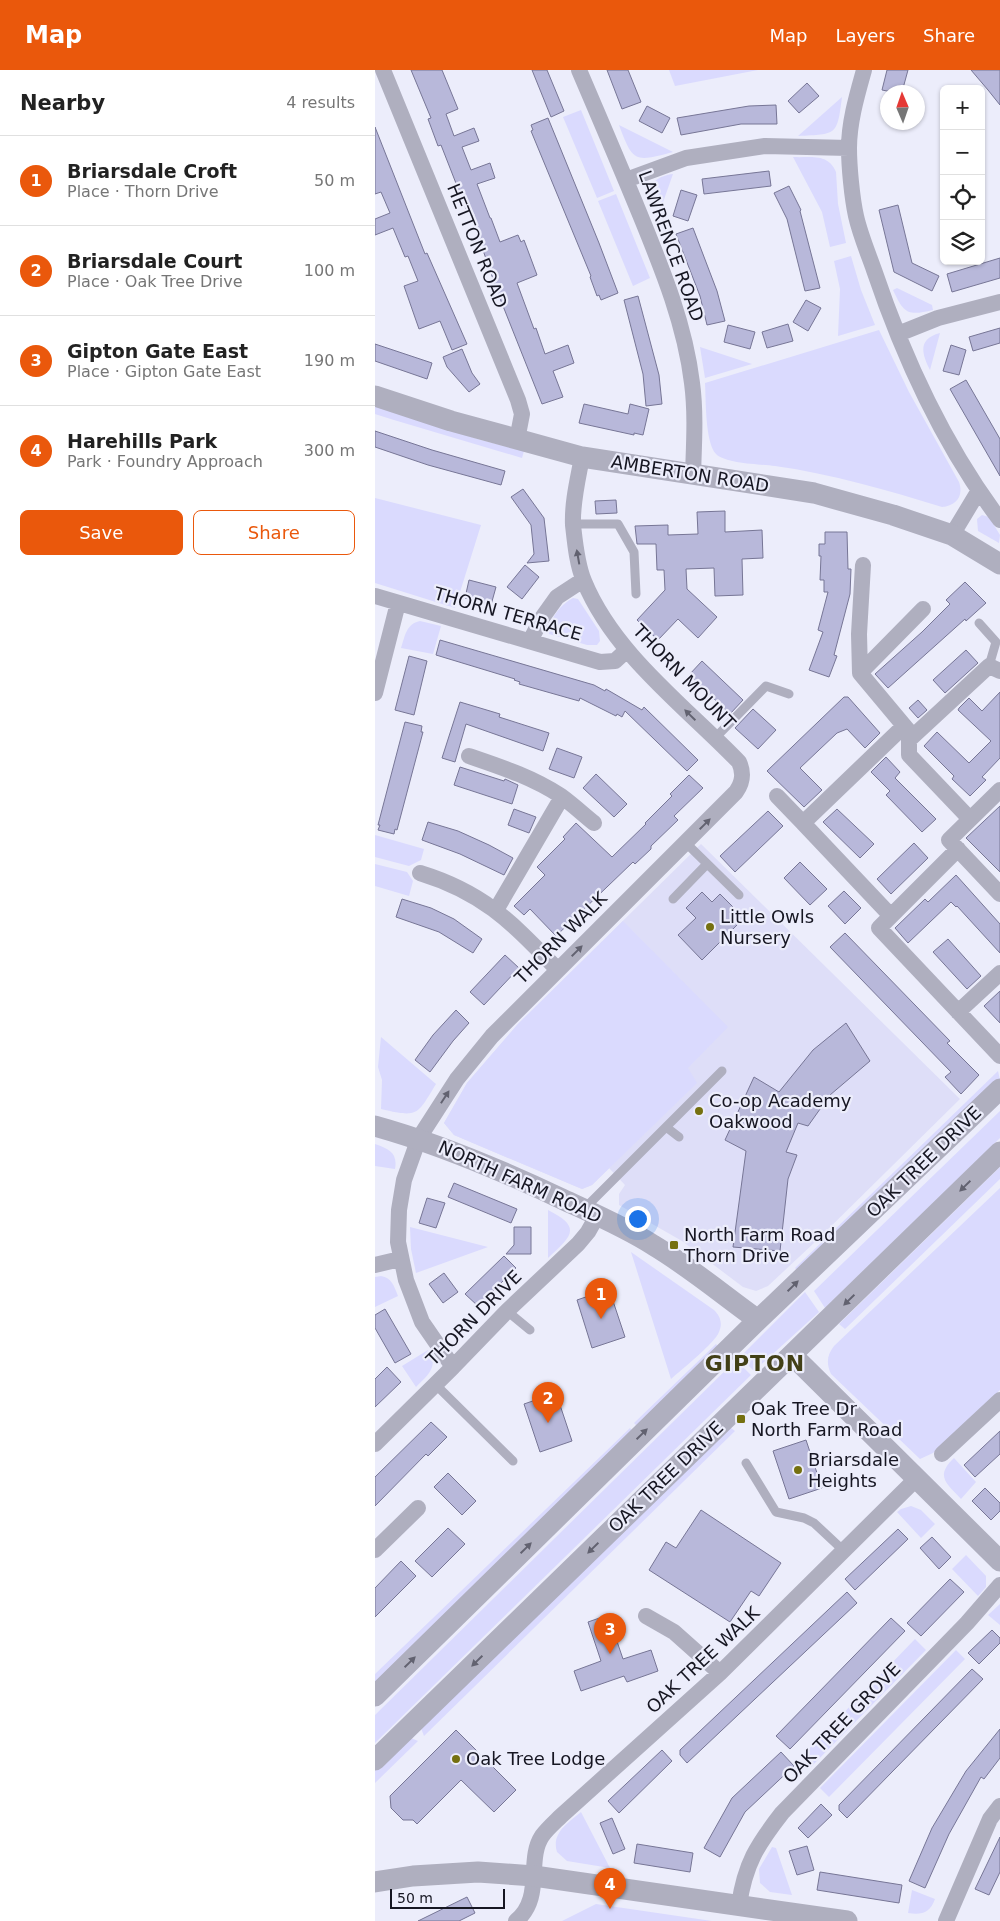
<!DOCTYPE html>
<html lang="en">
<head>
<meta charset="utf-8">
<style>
	body { margin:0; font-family:"DejaVu Sans",sans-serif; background:#f6f6f6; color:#222 }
	.controls { position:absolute; right:15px; top:15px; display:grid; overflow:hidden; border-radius:8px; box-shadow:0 1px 4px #0004 }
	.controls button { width:45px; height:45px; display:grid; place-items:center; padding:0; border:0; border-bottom:1px solid #e0e0e0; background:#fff; color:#222; font:25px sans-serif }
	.compass { position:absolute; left:505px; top:15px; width:45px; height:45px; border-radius:50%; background:#fff; box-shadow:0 1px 4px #0004; rotate:358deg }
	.scale { position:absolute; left:15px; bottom:12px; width:115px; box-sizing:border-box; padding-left:5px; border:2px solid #161622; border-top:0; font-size:14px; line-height:18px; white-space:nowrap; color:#161622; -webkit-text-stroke:4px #ecedfb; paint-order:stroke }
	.you { position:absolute; left:262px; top:1148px; width:18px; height:18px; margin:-12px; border:4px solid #fff; border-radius:50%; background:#1a73e8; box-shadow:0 0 0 8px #1a73e833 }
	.badge { display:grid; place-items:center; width:32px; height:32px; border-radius:50%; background:#ea580c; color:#fff; font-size:16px; font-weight:700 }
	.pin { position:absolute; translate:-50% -41px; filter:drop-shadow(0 1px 2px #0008) }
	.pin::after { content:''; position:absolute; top:26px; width:18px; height:15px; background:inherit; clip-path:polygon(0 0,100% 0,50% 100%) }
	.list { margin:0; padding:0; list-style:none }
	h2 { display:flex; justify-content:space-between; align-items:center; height:65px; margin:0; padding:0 20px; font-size:21px }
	h2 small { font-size:16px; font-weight:400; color:#767676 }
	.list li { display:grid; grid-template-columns:32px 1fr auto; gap:15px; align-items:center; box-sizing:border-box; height:90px; padding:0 20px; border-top:1px solid #e0e0e0 }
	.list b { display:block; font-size:19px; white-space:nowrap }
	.list p { margin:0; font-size:16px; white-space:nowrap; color:#767676 }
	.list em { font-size:16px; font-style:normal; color:#767676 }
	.actions { display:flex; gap:10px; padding:15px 20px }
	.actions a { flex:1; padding:11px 0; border:1px solid #ea580c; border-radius:8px; text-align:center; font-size:18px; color:#ea580c }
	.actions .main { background:#ea580c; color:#fff }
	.icon { flex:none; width:28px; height:28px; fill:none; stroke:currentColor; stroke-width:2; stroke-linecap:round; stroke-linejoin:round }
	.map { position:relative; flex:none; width:625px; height:1851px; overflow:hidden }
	header { display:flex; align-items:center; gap:30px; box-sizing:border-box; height:70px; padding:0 25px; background:#ea580c; color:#fff }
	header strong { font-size:24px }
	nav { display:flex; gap:28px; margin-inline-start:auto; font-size:18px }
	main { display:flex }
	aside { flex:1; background:#fff }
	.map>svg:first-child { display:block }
	.built { fill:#dedef8 }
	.green { fill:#dadafe }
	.building { fill:#b8b8da; stroke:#777696 }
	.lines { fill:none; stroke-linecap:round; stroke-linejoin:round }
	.service { stroke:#afafbf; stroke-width:9 }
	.minor { stroke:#afafbf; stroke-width:16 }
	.tertiary { stroke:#afafbf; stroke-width:21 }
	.oneway { fill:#626270 }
	.poi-dot { fill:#757010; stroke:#ecedfb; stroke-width:2 }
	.labels { text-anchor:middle; stroke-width:4.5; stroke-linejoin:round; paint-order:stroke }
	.street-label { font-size:18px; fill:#161622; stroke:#ecedfb }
	.poi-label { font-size:18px; fill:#161622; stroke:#ecedfb; text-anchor:start }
	.district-label { font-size:22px; font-weight:bold; letter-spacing:1px; fill:#424017; stroke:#ecedfb }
</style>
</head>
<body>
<header>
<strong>Map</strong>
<nav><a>Map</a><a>Layers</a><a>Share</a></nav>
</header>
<main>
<aside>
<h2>Nearby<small>4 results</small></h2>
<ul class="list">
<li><span class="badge">1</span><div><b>Briarsdale Croft</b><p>Place · Thorn Drive</p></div><em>50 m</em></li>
<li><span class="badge">2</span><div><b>Briarsdale Court</b><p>Place · Oak Tree Drive</p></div><em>100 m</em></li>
<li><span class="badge">3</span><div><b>Gipton Gate East</b><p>Place · Gipton Gate East</p></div><em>190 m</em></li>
<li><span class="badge">4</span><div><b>Harehills Park</b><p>Park · Foundry Approach</p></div><em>300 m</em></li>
</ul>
<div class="actions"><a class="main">Save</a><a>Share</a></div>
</aside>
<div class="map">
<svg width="625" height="1851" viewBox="0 0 625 1851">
	<rect width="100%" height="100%" fill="#ecedfb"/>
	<!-- built -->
	<path class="built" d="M326,774L585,1029L439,1173L393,1216L381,1221L368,1217L307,1171L244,1135V1124L250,1115L234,1098L217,1115L207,1119L79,1065L69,1053L92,1013L143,954Z"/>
	<!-- green -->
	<path class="green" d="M294,0H383L300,16Z
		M467,27C462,66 462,64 423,66Z
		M206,40L239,121L222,128L188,47Z
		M244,55L298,82C260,92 258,93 244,55Z
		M418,87C436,88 453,83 461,102L463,134L471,173L455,177L447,142Z
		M298,104L286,138L276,135C268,117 281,106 298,104Z
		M241,124L275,208L258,216L223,131Z
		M476,186L486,220L500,255L463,266L465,219L459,191Z
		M522,218L557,235L558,240C533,246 529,244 518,220Z
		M504,260L534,322L584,412C589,426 581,436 567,437C512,420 457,404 400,396C386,394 351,394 341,384C330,372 331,330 330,313Z
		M565,263L555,300C547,284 542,269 565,263Z
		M325,277L377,294L330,308Z
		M0,336L106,370L149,381L147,388L19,350L0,344Z
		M0,428L106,455L80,538L0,513Z
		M607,445L614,447L625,465L624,473L603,461L602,449Z
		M198,528L203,529L224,561L225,571L222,575H212L174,564C173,550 186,534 198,528Z
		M45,551L66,556L58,584L26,578C30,566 31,554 45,551Z
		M0,765L49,779L46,790L34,796L0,787Z
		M0,794L32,802L38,811L34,826L0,816Z
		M248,851L353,957L313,998L322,1013L217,1115L207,1119L79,1065L69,1053L92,1013L143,954Z
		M6,967L61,1014C42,1045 44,1048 6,1039L7,1010L3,997Z
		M623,1001L625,1010L426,1204L420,1198Z
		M625,1041V1068L450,1238L439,1221Z
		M0,1074C14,1079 23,1083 20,1099L0,1096Z
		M625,1097V1109L470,1259L464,1254Z
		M625,1118V1320L558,1383L545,1389L456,1304C451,1293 452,1285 459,1276Z
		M173,1140C209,1158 195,1167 173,1188Z
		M35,1157L113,1177L41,1203L36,1179Z
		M256,1182L339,1240C345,1246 348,1253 344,1262C340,1273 307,1299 296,1309Z
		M6,1206C17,1208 19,1216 23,1226L0,1237V1207Z
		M430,1222L444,1242L379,1301L365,1287Z
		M341,1274L347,1281L266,1360L259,1353Z
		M53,1280C65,1296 52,1306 41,1317L27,1296Z
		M361,1290L376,1305L0,1673V1645Z
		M352,1355L360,1361L49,1666L46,1658Z
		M255,1358L261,1364L0,1616V1604Z
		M579,1388L601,1412L586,1429C571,1413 560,1406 579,1388Z
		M536,1436L546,1440L560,1454L546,1468L522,1442L526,1439Z
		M591,1485L611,1506V1517L603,1526L577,1499Z
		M625,1534V1555L613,1545Z
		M540,1569L551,1580L436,1697L426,1687Z
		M581,1580L590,1589L454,1727L445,1718Z
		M36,1668L43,1671L0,1713V1700Z
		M206,1742L235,1798L192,1791L182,1782C176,1763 193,1753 206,1742Z
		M397,1777L401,1778L417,1825L395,1822L385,1813L384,1799Z
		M537,1820L560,1829C555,1843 547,1845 533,1843Z
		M221,1834L337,1851H187Z"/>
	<!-- building -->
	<path class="building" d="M36,0H67L83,39L71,44L79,66L99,58L104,71L87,77L96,100L115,93L120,108L102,114L115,148H116L125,172L143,165L146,172L149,170L162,205L142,213L159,259L161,258L170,284L193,275L199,293L178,301L188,327L167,334L124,226L95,143L93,144L66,75L63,76L53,49L56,48Z
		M157,0H172L189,41L176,47Z
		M232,0H253L266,32L247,39Z
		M512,0H533L527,22H517L507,20Z
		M596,0H625V35L613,20Z
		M432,13L444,26L424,43L413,31Z
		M401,35L402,54H366L306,65L302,48L374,36Z
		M272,36L295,48L287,63L264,51Z
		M173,48L224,173L243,223L226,230L224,225L222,226L215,207L216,206L156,61L158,60L156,55Z
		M0,57L50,184L52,183L92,274L77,280L65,251L44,259L29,216L43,211L33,186L30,187L18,158L0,165V149L15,143L6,122L0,124Z
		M394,101L396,116L329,124L327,109Z
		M414,116L426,140L425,141L445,218L430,221L412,149L399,123Z
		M306,120L322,125L313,151L298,146Z
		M523,135L537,193L564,206L557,221L519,202L504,140Z
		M318,158L342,221L350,251L332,255L325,226L301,164Z
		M625,188V208L577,222L572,204Z
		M263,226L284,305L287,334L271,336L268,304L249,230Z
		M431,230L446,238L433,261L418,252Z
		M413,254L418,271L392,278L387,262Z
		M353,255L380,262L375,279L349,272Z
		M625,258V273L598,281L594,267Z
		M0,274L57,293L52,309L0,291Z
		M576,275L591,280L584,305L568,301Z
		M87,279L97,303L105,314L94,322L72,297L68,287Z
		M591,310L625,369V406L575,319Z
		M209,334L253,344L255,334L274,339L268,365L259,363V365L204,353Z
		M0,361L57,380L130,401L126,415L53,395L0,377Z
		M148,419L169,448L174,491L152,493L159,484L156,455L136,427Z
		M241,430L242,443L221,444L220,431Z
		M350,441V462L387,460L388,488L367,489L368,525L340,526L339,498L311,499L312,519L342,547L323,568L303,549L283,570L262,550L290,520L289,500H282L281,474H262L260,456L293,455V465L323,464L322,442Z
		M450,462H472L473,499H476L475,524L459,585L462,586L454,607L434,600L448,562L443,560L453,522H449V510H445L446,486H444V474H450Z
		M150,495L164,507L147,529L132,517Z
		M94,510L121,517L116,535L90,528Z
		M590,512L611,533L591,551L590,549L513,618L500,604L547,562L575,534L571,530Z
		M65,570L219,615L230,621L231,619L267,640L269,637L323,690L312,701L250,641L247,647L242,644L241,646L205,628L204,631L144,614L145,612L139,610L140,609L61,585Z
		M591,580L603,593L570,623L558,610Z
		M34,586L52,591L39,645L20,640Z
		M327,591L368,630L355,644L314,605Z
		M625,622V688L607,707L611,710L595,726L577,709L579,706L549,676L562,662L594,693L616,671L583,640L584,638L594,628L607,641Z
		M469,627H473L505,663L490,678L472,659L462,663L444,680L425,698L447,720L429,737L392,701Z
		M543,630L552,640L543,648L534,638Z
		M85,632L125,644L124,647L174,663L168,681L91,654L80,692L67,688Z
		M378,639L401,660L383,679L360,658Z
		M30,652L47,656L46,662H48L22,760L20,759L19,764L3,760L5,755H3Z
		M182,678L207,687L199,708L174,699Z
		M511,687L525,702L520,708L561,749L547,762L511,725L515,721L496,702Z
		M85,697L129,711L130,709L143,715L137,734L79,715Z
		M221,704L252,734L239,747L208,718Z
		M314,705L328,718L299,746L303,750L276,776V779L260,794L258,792L181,866L155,839L149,845L139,836L170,805L162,797L190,769L188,767L201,753L237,787L271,754L270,753L297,726L295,724Z
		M625,736V802L591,768Z
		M139,739L161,747L154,763L133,755Z
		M462,739L499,774L485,788L448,752Z
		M393,741L408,756L360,802L345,786Z
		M53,752L83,761L114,775L138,788L129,805L85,784L47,770Z
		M539,773L553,788L516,824L502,809Z
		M425,792L452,819L435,835L409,808Z
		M581,805L625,854V883L582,836L581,837L576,832L533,873L520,858L550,829L553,832Z
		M469,821L486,838L470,854L453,836Z
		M327,822L337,832L345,824L369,848L327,890L303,865L321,848L311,838Z
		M27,829L56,838L79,849L107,869L98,883L64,862L21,847Z
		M470,863L575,971L572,973L604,1005L586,1024L570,1007L576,1002L455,877Z
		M573,869L606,906L592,919L558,882Z
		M130,885L144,898L109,935L95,922Z
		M625,921V953L609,936Z
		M81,940L94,953L78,971L55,1002L40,990L58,965Z
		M471,953L495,991L455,1025L433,1056L423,1053L411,1082L422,1085L413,1109L405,1181L358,1177L371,1081L350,1070L379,1007L404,1022L438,980Z
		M79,1113L142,1139L136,1153L73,1127Z
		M52,1128L70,1133L61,1158L44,1153Z
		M139,1157H156V1184H131L139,1175Z
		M129,1186L141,1198L103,1236L90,1224Z
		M69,1203L83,1222L68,1233L54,1214Z
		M234,1219L250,1267L217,1278L202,1230Z
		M10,1239L36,1284L20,1293L0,1258V1245Z
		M12,1297L26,1312L0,1337V1309Z
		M181,1323L197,1371L165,1382L149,1334Z
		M56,1352L72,1367L53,1386L51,1384L0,1436V1407Z
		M625,1361V1384L600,1407L589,1395Z
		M431,1370L447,1418L414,1429L398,1381Z
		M73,1403L101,1431L87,1445L59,1417Z
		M610,1418L625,1433V1441L616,1450L597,1431Z
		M326,1440L406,1493L384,1526L376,1521L355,1552L274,1500L291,1472L301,1478Z
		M73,1458L90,1474L57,1507L40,1491Z
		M523,1459L533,1469L480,1520L470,1509Z
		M557,1467L576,1487L564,1499L545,1478Z
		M26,1491L41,1506L0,1547V1518Z
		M575,1509L589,1522L546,1566L532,1553Z
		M472,1522L482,1533L312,1693L305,1685V1680Z
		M233,1545L248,1589L276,1580L283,1601L252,1612L249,1606L206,1621L199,1601L226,1591L213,1552Z
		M516,1548L530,1561L415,1679L401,1666Z
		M617,1560L625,1568V1573L604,1594L593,1583Z
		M597,1599L608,1609L472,1748L464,1740V1735Z
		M625,1659V1688L609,1709L606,1707L574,1764L550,1818L534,1811L557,1758L591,1701Z
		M81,1660L141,1720L119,1742L86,1710L42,1754L38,1750H28L16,1738L15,1726Z
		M287,1680L297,1691L244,1743L233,1731Z
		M406,1682L419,1696L370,1742L345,1787L329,1778L357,1728Z
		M446,1734L457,1745L433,1768L423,1758Z
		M237,1748L250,1779L238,1784L225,1753Z
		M625,1767V1802L614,1825L600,1819Z
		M262,1774L318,1783L315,1802L259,1793Z
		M432,1776L439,1800L422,1805L414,1781Z
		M445,1802L527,1815L524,1833L442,1820Z
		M92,1827L100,1843L84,1851H43Z"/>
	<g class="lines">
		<!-- service -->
		<path class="service" d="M198,454H243L259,482L261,524
			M604,553L621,572L614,596
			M340,668L391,616L414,624
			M311,773L364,825
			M298,829L332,794
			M291,1057L304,1067
			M209,1139L347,1001
			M132,1241L155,1260
			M61,1315L138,1391
			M371,1393L401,1442L429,1448L439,1453L469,1481"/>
		<!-- minor -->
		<path class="minor" d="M8,0L143,330L147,344L142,370
			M204,0C225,49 246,98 266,147C288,201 310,255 317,313C321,343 319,374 318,404
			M489,0C482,25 474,52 474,78C474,96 477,128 481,146C485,164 493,183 499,200C528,286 570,377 625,450
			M251,110L311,88L390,76L474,78
			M523,264L563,248L625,232
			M577,465L603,422
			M488,495L484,564L485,603L536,664
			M0,526L225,592L240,591L252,580
			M155,571L167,548L182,527L208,510
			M485,603L548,539
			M0,623L23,533
			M94,686C126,697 157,707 186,726C197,734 208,744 219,753
			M625,720L574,770L625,824
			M402,726L428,753
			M595,749L534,685V670L614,596L625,601
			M583,779L504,858L625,986
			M45,803C110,823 137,853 183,900
			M121,840L187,727
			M516,846L428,753L529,656
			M583,942L625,903
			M0,1195L25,1189
			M78,1297L47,1252L31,1210L23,1172L24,1140L29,1110L44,1068L82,1009L117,966L361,722C368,712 369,703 364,692C310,636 239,584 209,511C202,495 200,473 198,455C197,432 203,409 207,387
			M0,1374L78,1297L132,1241L203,1174L213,1162L222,1146
			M567,1384L625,1330
			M0,1480L43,1438
			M271,1546L299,1562L345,1603
			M364,1835C370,1794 382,1775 407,1743L592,1553L625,1515
			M141,1851C169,1828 151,1790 167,1766C172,1759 180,1752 186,1746L345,1603L541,1409
			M571,1851L615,1749L625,1736"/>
		<!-- tertiary -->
		<path class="tertiary" d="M0,326L76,351L207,387L439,423L518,445L577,465L625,494
			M0,1056C65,1074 126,1100 187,1129C217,1143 250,1157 278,1175C315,1197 348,1225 383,1250
			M417,1285L625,1491
			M0,1626L383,1250L625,1019
			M0,1690L625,1082
			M0,1812L38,1806L103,1802L159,1806L472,1851"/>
	</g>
	<!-- one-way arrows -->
	<defs><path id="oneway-solid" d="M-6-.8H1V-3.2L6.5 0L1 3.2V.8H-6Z" transform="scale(1.25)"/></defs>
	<g class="oneway">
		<use href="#oneway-solid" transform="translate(203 487) rotate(-100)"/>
		<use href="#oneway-solid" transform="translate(315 645) rotate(-136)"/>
		<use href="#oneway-solid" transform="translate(330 754) rotate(-45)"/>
		<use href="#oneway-solid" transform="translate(202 881) rotate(-45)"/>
		<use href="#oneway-solid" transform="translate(70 1027) rotate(-57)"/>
		<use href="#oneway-solid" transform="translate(590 1116) rotate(136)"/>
		<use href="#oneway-solid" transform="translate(418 1216) rotate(-44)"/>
		<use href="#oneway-solid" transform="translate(474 1230) rotate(136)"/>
		<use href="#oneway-solid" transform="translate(267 1364) rotate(-44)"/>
		<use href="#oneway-solid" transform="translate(151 1478) rotate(-44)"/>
		<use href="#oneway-solid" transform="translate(218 1478) rotate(136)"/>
		<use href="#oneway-solid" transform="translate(102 1591) rotate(136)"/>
		<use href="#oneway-solid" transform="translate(35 1592) rotate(-44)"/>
	</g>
	<!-- markers -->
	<g class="poi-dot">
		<circle cx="335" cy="857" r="5"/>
		<circle cx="324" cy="1041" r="5"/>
		<rect x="294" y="1170" width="10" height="10" rx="2.5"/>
		<rect x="361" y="1344" width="10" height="10" rx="2.5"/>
		<circle cx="423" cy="1400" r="5"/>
		<circle cx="81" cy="1689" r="5"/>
	</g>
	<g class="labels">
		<!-- street labels -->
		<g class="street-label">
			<text transform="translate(102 176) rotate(68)" y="6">HETTON ROAD</text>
			<text transform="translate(296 176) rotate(70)" y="6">LAWRENCE ROAD</text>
			<text transform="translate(315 404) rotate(9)" y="6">AMBERTON ROAD</text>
			<text transform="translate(133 544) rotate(16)" y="6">THORN TERRACE</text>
			<text transform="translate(309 607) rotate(46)" y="6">THORN MOUNT</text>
			<text transform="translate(186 868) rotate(-45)" y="6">THORN WALK</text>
			<text transform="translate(549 1092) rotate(-44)" y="6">OAK TREE DRIVE</text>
			<text transform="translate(145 1112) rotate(24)" y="6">NORTH FARM ROAD</text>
			<text transform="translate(99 1248) rotate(-45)" y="6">THORN DRIVE</text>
			<text transform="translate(291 1407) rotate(-44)" y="6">OAK TREE DRIVE</text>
			<text transform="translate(328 1590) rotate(-43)" y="6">OAK TREE WALK</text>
			<text transform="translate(467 1653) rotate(-46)" y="6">OAK TREE GROVE</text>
		</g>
		<!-- poi labels -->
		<g class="poi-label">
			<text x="345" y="853">Little Owls<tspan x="345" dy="21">Nursery</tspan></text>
			<text x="334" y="1037">Co-op Academy<tspan x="334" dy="21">Oakwood</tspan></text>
			<text x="309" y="1171">North Farm Road<tspan x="309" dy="21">Thorn Drive</tspan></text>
			<text x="376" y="1345">Oak Tree Dr<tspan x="376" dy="21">North Farm Road</tspan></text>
			<text x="433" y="1396">Briarsdale<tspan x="433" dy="21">Heights</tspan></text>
			<text x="91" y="1695">Oak Tree Lodge</text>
		</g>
		<!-- district labels -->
		<g class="district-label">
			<text x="380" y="1301">GIPTON</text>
		</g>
	</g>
</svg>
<div class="controls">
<button>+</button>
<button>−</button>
<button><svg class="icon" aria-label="locate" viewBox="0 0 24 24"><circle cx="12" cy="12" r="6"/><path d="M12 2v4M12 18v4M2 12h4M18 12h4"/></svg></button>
<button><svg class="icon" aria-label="layers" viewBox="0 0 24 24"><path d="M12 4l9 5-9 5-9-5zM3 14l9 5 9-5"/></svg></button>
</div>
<svg class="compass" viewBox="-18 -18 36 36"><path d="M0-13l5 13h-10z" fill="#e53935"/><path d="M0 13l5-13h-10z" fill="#767676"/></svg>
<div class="scale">50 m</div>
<div class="you"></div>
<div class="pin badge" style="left:226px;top:1249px">1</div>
<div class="pin badge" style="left:173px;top:1353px">2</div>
<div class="pin badge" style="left:235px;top:1584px">3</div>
<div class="pin badge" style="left:235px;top:1839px">4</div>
</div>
</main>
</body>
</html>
